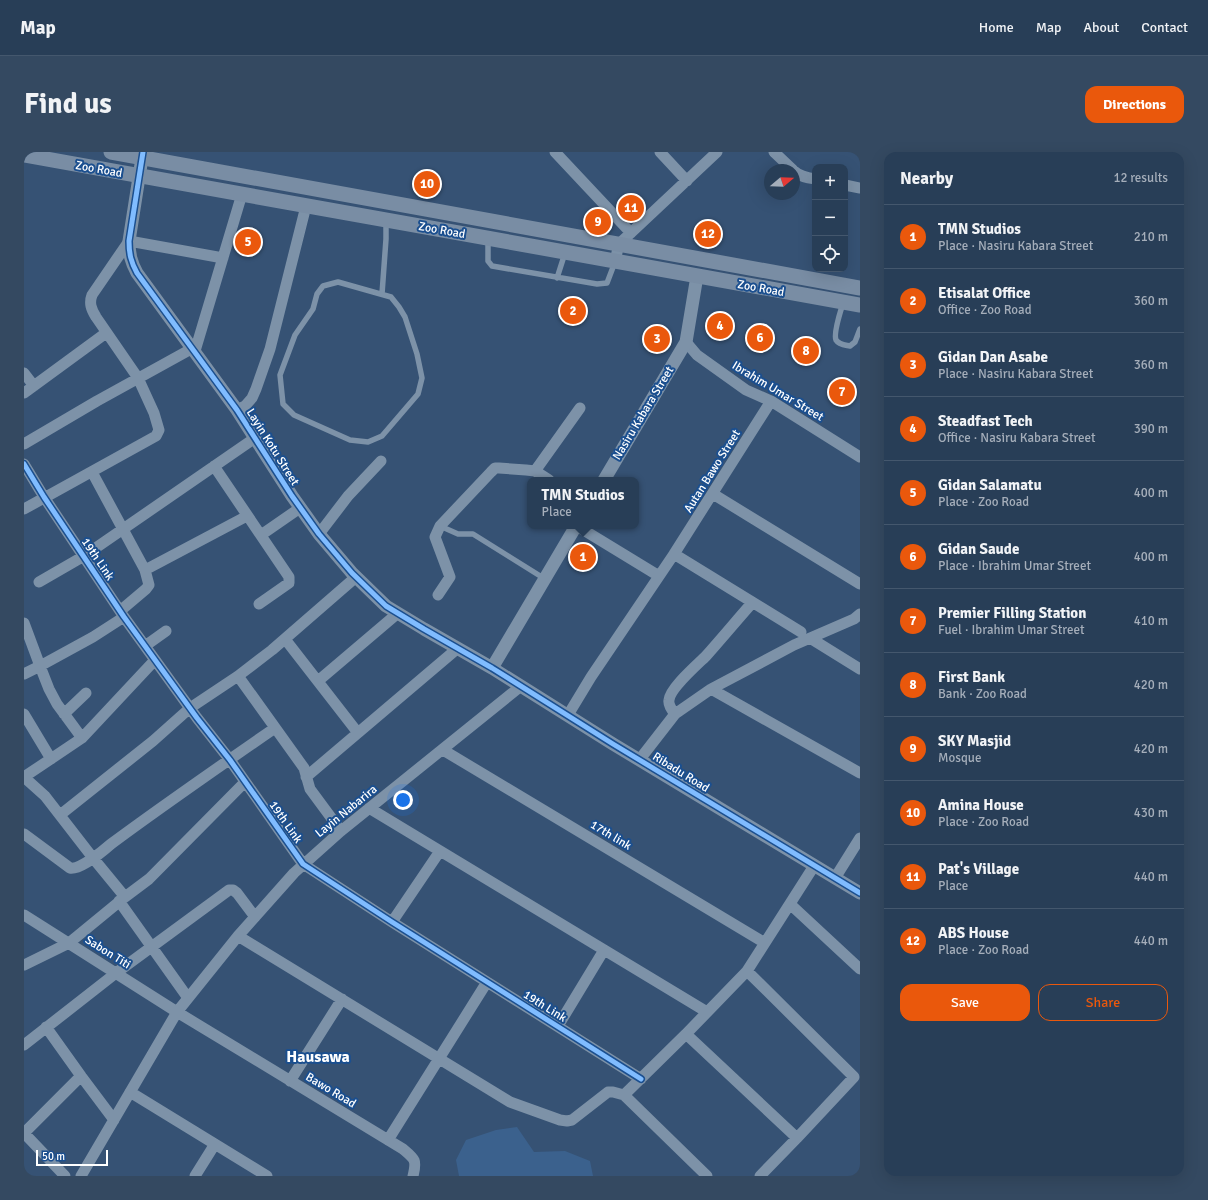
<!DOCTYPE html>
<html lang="en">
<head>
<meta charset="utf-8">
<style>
	body { margin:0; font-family:Signika,sans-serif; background:#344961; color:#f1f3f6 }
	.controls { position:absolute; right:12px; top:12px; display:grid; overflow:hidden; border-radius:8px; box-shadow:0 4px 16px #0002 }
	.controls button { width:36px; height:36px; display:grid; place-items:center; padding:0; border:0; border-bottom:1px solid #44576d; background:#283e57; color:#f1f3f6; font:20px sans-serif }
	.compass { position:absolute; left:740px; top:12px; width:36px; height:36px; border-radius:50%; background:#283e57; box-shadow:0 4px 16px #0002; rotate:71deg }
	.scale { position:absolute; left:12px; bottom:10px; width:72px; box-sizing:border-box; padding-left:4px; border:2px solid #fff; border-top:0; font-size:11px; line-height:14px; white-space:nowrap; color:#fff; -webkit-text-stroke:3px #1b4f8f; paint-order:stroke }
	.you { position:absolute; left:379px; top:648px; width:14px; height:14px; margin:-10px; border:3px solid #fff; border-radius:50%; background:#1a73e8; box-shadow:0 0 0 6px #1a73e833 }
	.badge { display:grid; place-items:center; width:26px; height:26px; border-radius:50%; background:#ea580c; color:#fff; font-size:13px; font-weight:700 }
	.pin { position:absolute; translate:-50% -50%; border:2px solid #fff; box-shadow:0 1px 4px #0006 }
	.popup { position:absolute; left:503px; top:325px; width:112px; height:52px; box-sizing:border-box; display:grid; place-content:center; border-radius:8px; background:#283e57; filter:drop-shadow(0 1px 3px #0005); font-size:13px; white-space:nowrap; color:#a5aeba }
	.popup b { font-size:15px; color:#f1f3f6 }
	.popup::after { content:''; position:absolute; left:50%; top:100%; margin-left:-8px; border:8px solid transparent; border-top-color:#283e57 }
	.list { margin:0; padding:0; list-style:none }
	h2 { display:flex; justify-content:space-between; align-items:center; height:52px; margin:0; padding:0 16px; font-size:17px }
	h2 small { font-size:13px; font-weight:400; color:#a5aeba }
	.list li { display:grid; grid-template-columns:26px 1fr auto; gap:12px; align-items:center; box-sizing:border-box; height:64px; padding:0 16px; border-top:1px solid #44576d }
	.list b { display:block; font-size:15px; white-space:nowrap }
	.list p { margin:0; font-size:13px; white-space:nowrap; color:#a5aeba }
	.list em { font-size:13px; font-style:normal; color:#a5aeba }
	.actions { display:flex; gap:8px; padding:12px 16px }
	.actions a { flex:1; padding:9px 0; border:1px solid #ea580c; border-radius:12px; text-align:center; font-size:14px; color:#ea580c }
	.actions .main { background:#ea580c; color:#fff }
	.icon { flex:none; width:22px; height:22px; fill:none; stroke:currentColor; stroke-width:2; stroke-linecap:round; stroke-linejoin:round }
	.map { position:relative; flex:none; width:836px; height:1024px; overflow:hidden; border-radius:12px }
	header { display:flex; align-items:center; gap:24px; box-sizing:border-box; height:56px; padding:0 20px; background:#283e57; border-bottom:1px solid #44576d }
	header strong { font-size:19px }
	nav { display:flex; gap:22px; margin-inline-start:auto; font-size:14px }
	.intro { display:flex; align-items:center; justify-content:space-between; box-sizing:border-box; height:96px; padding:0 24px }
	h1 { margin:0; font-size:28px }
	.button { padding:10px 18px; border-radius:12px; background:#ea580c; color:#fff; font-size:14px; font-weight:700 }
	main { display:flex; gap:24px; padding:0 24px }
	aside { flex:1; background:#283e57; border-radius:12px; box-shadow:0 4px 16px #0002 }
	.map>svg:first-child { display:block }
	.water { fill:#3b618d }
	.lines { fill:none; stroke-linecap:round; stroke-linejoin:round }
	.service { stroke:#7d92a8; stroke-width:5.5 }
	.minor { stroke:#7d92a8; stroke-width:11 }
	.tertiary { stroke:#7d92a8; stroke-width:13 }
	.secondary { stroke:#798da4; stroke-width:15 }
	.cycleway-casing { stroke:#1b4f8f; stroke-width:8 }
	.cycleway { stroke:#80bcff; stroke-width:5 }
	.labels { text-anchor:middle; stroke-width:4; stroke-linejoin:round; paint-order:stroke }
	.street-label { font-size:12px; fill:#fff; stroke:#1b4f8f }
	.district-label { font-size:16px; font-weight:bold; fill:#fff; stroke:#1b4f8f }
</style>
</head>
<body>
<header>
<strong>Map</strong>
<nav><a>Home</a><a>Map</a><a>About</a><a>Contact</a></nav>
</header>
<div class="intro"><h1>Find us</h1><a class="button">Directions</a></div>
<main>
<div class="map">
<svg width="836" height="1024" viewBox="0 0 836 1024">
	<rect width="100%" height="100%" fill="#365274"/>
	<!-- water -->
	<path class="water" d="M493,975L510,1000L541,999L566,1009L569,1024H435L432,1008L442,988L472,978Z"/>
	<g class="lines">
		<!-- service -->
		<path class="service" d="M464,87V109L468,114L573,132L583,131L591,110
			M533,126L541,101
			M314,130L367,145L375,155L381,165L393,202L398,226L394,242L358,284L344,290L326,288L270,263L259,252L256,223L271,183L289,157L293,142L299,134Z
			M358,142L362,87V69
			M819,151C817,158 809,181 812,188C815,193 822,193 826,194L831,190L836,177
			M416,374L434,382H449L521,427"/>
		<!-- minor -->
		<path class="minor" d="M531,0L607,81
			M636,0L663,29
			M750,0L769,18
			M770,19C776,25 784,26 791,27
			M821,33L836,36
			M591,109L595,92L693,0
			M662,190L673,203L722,238L747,249L836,305
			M171,199L218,42
			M0,221L10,234
			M0,241L82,181
			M213,258L221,254L228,246L232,237L246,197L282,54
			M0,292L73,249L169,196
			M0,312L20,345L100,465L173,566L206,608L279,712L368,770L617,927
			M190,314L265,425V431L235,452
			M511,319L556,256
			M68,320L121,418L125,433L122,437L96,459
			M689,342L836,432
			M0,357L132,284L135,278L130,261L114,226L72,165C67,157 65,151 68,143L105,89L199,106
			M553,374L635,424
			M295,382L324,344L357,309
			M237,383L276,356
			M650,402L747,249
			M121,418L223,364
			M15,430L60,404L231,286
			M414,443L426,425L411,385L416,374L467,320L471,316H475L502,318L511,319L525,328
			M0,471L16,514L0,522
			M786,486L836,517
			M261,487L334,581
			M121,494L142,479
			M214,524L280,616L286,637L317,679
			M294,529L374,461
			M687,537L836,621
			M0,562L27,607
			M40,562L62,541
			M651,562C648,558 644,553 645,548C646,536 673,513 682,504C698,486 713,468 728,451
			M544,563L567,525L650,402L777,480
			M58,586L33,552L25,537L16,514L69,485L100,465
			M419,598L741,791
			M616,607L651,562L687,537L770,493L830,467L836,462
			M282,625L434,496
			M345,656L683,860
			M36,663L129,589L166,556L214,524L248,498L332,425
			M0,682L46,716C56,718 79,699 87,692C141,652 196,614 251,576
			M811,726L836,686
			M101,745L125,727L221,630
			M95,749L164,846
			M766,752L836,817
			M0,763L153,860L379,997C391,1007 393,1008 389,1024
			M368,770L416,699
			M214,784L486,950L536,968L543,969L548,968L584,940H589L600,943L662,882
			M0,813L45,791L101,745L69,706L21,644L0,625L58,586L131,508
			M723,819L830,925L773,986L662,882L723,819L790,714
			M534,874L580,798
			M0,893L92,821L205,738H209L213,741L231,765
			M57,924L90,968
			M266,929L318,847
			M106,940L243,1024
			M600,943L683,1024
			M0,981L57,924L22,875
			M0,981L41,1024
			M364,988L463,830
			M57,1024L153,860L214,784L270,721L317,679L497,534
			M171,1024L191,992
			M736,1024L773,986"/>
		<!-- tertiary -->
		<path class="tertiary" d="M118,6L105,89C105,102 107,110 113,121L213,258L268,344L295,382L328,421L362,454L400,477L468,516L589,592L836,741
			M580,328L662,190L673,124
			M468,516L552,374"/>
		<!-- secondary -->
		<path class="secondary" d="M87,0L836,136
			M0,3L836,153"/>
		<!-- cycleway casing -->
		<g class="cycleway-casing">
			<path id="cycleway" d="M119,0L105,89C105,102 107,110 113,121L213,258L268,344L295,382L328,421L362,454L400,477L468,516L589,592L836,741
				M0,312L20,345L100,465L173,566L206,608L279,712L368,770L617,927"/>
		</g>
		<!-- cycleway -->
		<use href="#cycleway" class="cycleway"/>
	</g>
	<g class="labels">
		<!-- street labels -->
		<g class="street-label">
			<text transform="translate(75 17) rotate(10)" y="4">Zoo Road</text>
			<text transform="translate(418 78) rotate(10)" y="4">Zoo Road</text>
			<text transform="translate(737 136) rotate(10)" y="4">Zoo Road</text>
			<text transform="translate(754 239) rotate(31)" y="4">Ibrahim Umar Street</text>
			<text transform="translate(619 261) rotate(-59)" y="4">Nasiru Kabara Street</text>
			<text transform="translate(249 295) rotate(58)" y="4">Layin Kotu Street</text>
			<text transform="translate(688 319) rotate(-58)" y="4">Autan Bawo Street</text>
			<text transform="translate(74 407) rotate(56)" y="4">19th Link</text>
			<text transform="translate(657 620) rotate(32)" y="4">Ribadu Road</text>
			<text transform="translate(322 659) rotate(-39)" y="4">Layin Nabarira</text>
			<text transform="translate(262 670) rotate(55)" y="4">19th Link</text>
			<text transform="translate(587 683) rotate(31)" y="4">17th link</text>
			<text transform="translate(84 800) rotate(32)" y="4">Sabon Titi</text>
			<text transform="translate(521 854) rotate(32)" y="4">19th Link</text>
			<text transform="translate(307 938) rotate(31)" y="4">Bawo Road</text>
		</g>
		<!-- district labels -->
		<g class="district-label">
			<text x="294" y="910">Hausawa</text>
		</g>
	</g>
</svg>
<div class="controls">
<button>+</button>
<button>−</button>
<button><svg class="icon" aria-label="locate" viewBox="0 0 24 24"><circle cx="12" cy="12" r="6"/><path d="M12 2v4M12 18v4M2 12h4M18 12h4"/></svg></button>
</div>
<svg class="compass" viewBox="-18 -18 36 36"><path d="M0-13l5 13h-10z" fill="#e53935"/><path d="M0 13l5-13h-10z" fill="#a5aeba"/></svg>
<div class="scale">50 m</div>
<div class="you"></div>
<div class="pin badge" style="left:559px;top:405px">1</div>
<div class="popup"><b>TMN Studios</b>Place</div>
<div class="pin badge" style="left:549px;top:159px">2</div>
<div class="pin badge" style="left:633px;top:187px">3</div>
<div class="pin badge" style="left:696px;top:174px">4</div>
<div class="pin badge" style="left:224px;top:90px">5</div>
<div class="pin badge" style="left:736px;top:186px">6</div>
<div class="pin badge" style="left:818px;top:240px">7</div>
<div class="pin badge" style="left:782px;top:199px">8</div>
<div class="pin badge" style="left:574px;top:70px">9</div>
<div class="pin badge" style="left:403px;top:32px">10</div>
<div class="pin badge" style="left:607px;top:56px">11</div>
<div class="pin badge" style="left:684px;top:82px">12</div>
</div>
<aside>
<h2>Nearby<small>12 results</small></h2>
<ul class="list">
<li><span class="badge">1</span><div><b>TMN Studios</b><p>Place · Nasiru Kabara Street</p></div><em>210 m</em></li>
<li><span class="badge">2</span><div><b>Etisalat Office</b><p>Office · Zoo Road</p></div><em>360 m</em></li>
<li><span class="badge">3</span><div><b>Gidan Dan Asabe</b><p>Place · Nasiru Kabara Street</p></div><em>360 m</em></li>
<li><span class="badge">4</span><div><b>Steadfast Tech</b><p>Office · Nasiru Kabara Street</p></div><em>390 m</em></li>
<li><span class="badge">5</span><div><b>Gidan Salamatu</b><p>Place · Zoo Road</p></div><em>400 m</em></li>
<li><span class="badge">6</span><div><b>Gidan Saude</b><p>Place · Ibrahim Umar Street</p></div><em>400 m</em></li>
<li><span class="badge">7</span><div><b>Premier Filling Station</b><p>Fuel · Ibrahim Umar Street</p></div><em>410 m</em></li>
<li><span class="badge">8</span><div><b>First Bank</b><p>Bank · Zoo Road</p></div><em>420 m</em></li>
<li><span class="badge">9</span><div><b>SKY Masjid</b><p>Mosque</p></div><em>420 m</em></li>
<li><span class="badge">10</span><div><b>Amina House</b><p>Place · Zoo Road</p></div><em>430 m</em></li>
<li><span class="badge">11</span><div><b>Pat's Village</b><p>Place</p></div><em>440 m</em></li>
<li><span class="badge">12</span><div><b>ABS House</b><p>Place · Zoo Road</p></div><em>440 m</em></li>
</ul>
<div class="actions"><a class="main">Save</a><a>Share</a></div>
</aside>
</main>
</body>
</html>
